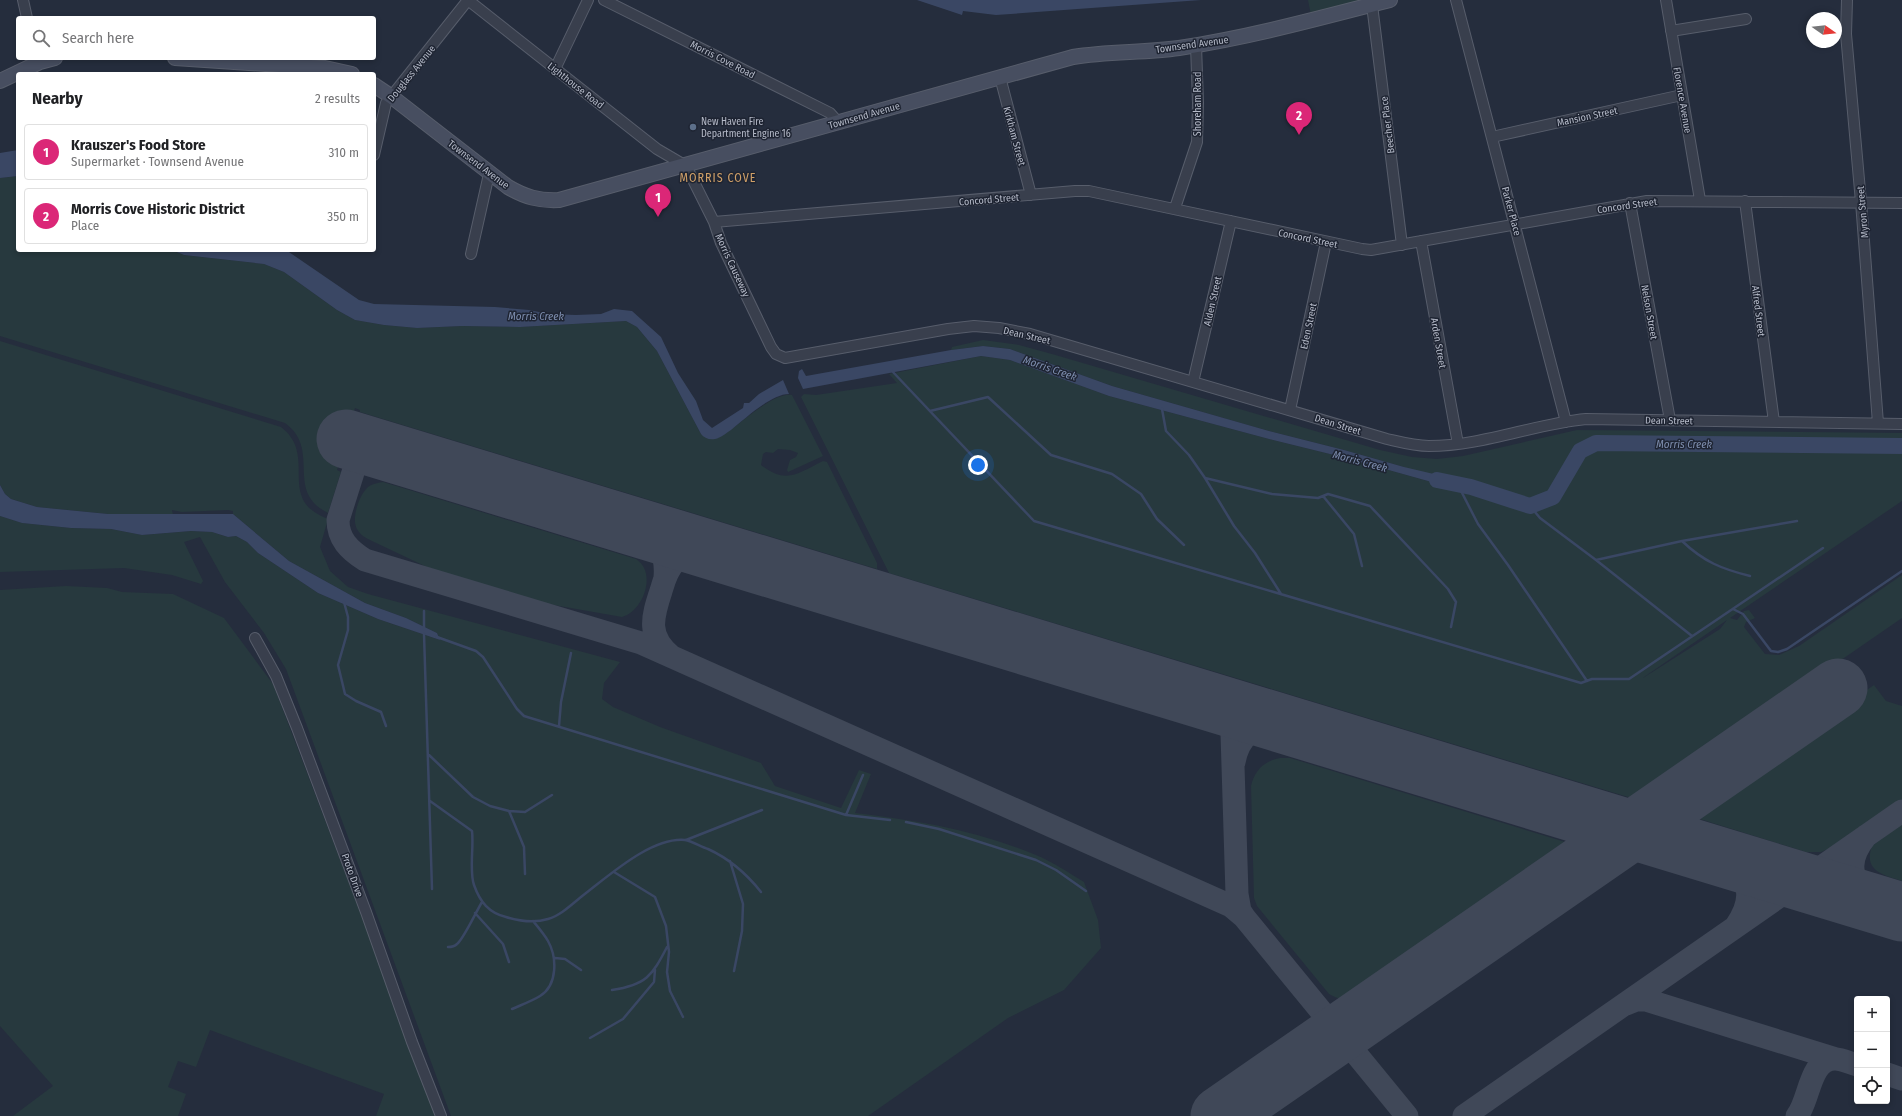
<!DOCTYPE html>
<html lang="en">
<head>
<meta charset="utf-8">
<style>
	body { margin:0; font-family:"Fira Sans Condensed",sans-serif; background:#f6f6f6; color:#202124 }
	.controls { position:absolute; right:12px; bottom:12px; display:grid; overflow:hidden; border-radius:4px; box-shadow:0 2px 6px #0003 }
	.controls button { width:36px; height:36px; display:grid; place-items:center; padding:0; border:0; border-bottom:1px solid #e0e0e0; background:#fff; color:#202124; font:20px sans-serif }
	.compass { position:absolute; left:1806px; top:12px; width:36px; height:36px; border-radius:50%; background:#fff; box-shadow:0 2px 6px #0003; rotate:104deg }
	.you { position:absolute; left:978px; top:465px; width:14px; height:14px; margin:-10px; border:3px solid #fff; border-radius:50%; background:#1a73e8; box-shadow:0 0 0 6px #1a73e833 }
	.badge { display:grid; place-items:center; width:26px; height:26px; border-radius:50%; background:#db2777; color:#fff; font-size:13px; font-weight:700 }
	.pin { position:absolute; translate:-50% -33px; filter:drop-shadow(0 1px 2px #0008) }
	.pin::after { content:''; position:absolute; top:21px; width:14px; height:12px; background:inherit; clip-path:polygon(0 0,100% 0,50% 100%) }
	.list { margin:0; padding:0; list-style:none }
	h2 { display:flex; justify-content:space-between; align-items:center; height:52px; margin:0; padding:0 16px; font-size:17px }
	h2 small { font-size:13px; font-weight:400; color:#757577 }
	.list li { display:grid; grid-template-columns:26px 1fr auto; gap:12px; align-items:center; box-sizing:border-box; height:56px; margin:0 8px 8px; padding:0 8px; border:1px solid #e0e0e0; border-radius:4px }
	.list b { display:block; font-size:15px; white-space:nowrap }
	.list p { margin:0; font-size:13px; white-space:nowrap; color:#757577 }
	.list em { font-size:13px; font-style:normal; color:#757577 }
	.icon { flex:none; width:22px; height:22px; fill:none; stroke:currentColor; stroke-width:2; stroke-linecap:round; stroke-linejoin:round }
	.map { position:relative; flex:none; width:1902px; height:1116px; overflow:hidden }
	.search { position:absolute; background:#fff; box-shadow:0 2px 6px #0003; left:16px; top:16px; width:360px; height:44px; display:flex; align-items:center; gap:10px; box-sizing:border-box; padding:0 14px; border-radius:4px; color:#757577; font-size:15px }
	.panel { position:absolute; background:#fff; box-shadow:0 2px 6px #0003; left:16px; top:72px; width:360px; height:180px; border-radius:4px }
	.map>svg:first-child { display:block }
	.green { fill:#27393e; fill-rule:evenodd }
	.water { fill:#3a4764 }
	.lines { fill:none; stroke-linecap:round; stroke-linejoin:round }
	.stream { stroke:#3a4764; stroke-width:2.5 }
	.river { stroke:#3a4764; stroke-width:16 }
	.taxiway { stroke:#404858; stroke-width:23 }
	.runway { stroke:#404858; stroke-width:59 }
	.street-casing { stroke:#575d6b; stroke-width:12 }
	.secondary-casing { stroke:#575d6b; stroke-width:16 }
	.street { stroke:#393f4d; stroke-width:10 }
	.secondary { stroke:#474e60; stroke-width:14 }
	.service-dot { fill:#5c6f8a; stroke:#1e2432; stroke-width:1.5 }
	.labels { text-anchor:middle; stroke-width:3; stroke-linejoin:round; paint-order:stroke }
	.street-label { font-size:10px; fill:#b5bac8; stroke:#1e2432 }
	.poi-label { font-size:10px; fill:#b5bac8; stroke:#1e2432; text-anchor:start }
	.water-label { font-size:11px; font-style:italic; fill:#7e8eaf; stroke:#1e2432 }
	.quarter-label { font-size:12px; letter-spacing:1px; fill:#d0a068; stroke:#1e2432 }
</style>
</head>
<body>
<div class="map">
<svg width="1902" height="1116" viewBox="0 0 1902 1116">
	<rect width="100%" height="100%" fill="#252d3d"/>
	<!-- green -->
	<path class="green" d="M1308,0H1371L1311,15Z
		M18,176V250H172L184,255L264,264L284,272L337,310L355,320L384,325L417,328L462,326L520,327L626,321L637,327L657,351L701,434L718,438C737,428 773,391 792,395L823,456L788,472L787,470L790,460L796,457L798,453L790,450L778,449L773,453L766,452L763,454L761,465C787,485 798,473 823,461L827,462L877,563V569L360,412V410L355,408L337,470L341,472L328,513C284,491 322,450 285,423L0,336V178Z
		M983,340L1019,345L1052,354L1380,450L1412,457L1437,459L1463,456L1577,430L1902,433V501L1730,618L1737,620L1744,611L1749,610L1755,618L1746,622L1744,627L1765,654L1779,655L1799,646L1902,575V618L1638,800L889,573L801,397L804,394L816,395L897,383L889,374L981,356L1010,360L1109,396L1269,439L1342,457L1453,488L1404,467L1344,450L1269,431L1112,386L1010,349L983,346L951,350L952,347ZM1727,620L1720,629L1643,678L1644,677Z
		M0,341L281,427C319,456 275,499 328,519L320,547L330,571L348,587L368,594L620,662L604,683L602,699L613,707L660,727L761,763L775,786L841,808L859,770L871,774L855,813C916,820 979,831 1036,855C1053,862 1069,873 1084,882L1098,920L1101,948L1064,990L1008,1018L868,1116H451L286,669L264,633L225,582L200,537L184,542L203,581L201,584L172,575L124,568L0,572V516L22,523L71,528L111,529L142,535L191,531L212,532L228,537L236,536L247,542L258,553L318,593L378,619L440,640L437,633L406,618L365,603L289,561L233,514V511L228,510L182,512L172,510L173,515L108,514L37,507L11,499L5,494L0,485Z
		M383,482L636,559C657,572 644,611 622,617L548,604L429,568L372,541C366,538 360,535 357,529C351,519 359,495 368,487C372,484 377,483 383,482Z
		M66,586L107,588L122,592L173,594L224,618L273,684L438,1116H376L384,1094L210,1030L196,1067L178,1061L168,1087L186,1094L178,1116H13L53,1086L0,1026V590Z
		M1874,685L1886,701L1902,706V799L1833,847L1821,852H1806L1687,815Z
		M1280,758H1290L1575,845L1357,997C1346,1001 1339,1000 1329,994L1257,906L1254,898L1251,786C1255,770 1264,761 1280,758Z
		M1902,823V881C1883,875 1863,871 1872,846Z"/>
	<!-- water -->
	<path class="water" d="M917,0H1201L996,15L963,11L962,15Z
		M18,150V176L0,178V153Z
		M172,250H286L359,300L374,304L495,307L529,310L549,314L576,315L601,314L614,309L632,311L661,337L678,373L696,401L703,420L712,428L743,408L744,403H749L759,394L783,380L789,394C771,394 745,419 731,430C726,433 721,438 715,439C709,440 704,438 701,434L657,351L637,327L626,321L520,327L462,326L417,328L384,325L355,320L337,310L284,272L264,264L184,255Z
		M983,346L1010,349L1112,386L1269,431L1344,450L1404,467L1455,479L1458,485L1453,488L1342,457L1269,439L1109,396L1010,360L981,356L803,389L798,378L799,371L802,369L806,376L951,350Z
		M0,485L5,494L11,499L37,507L108,514H233L289,561L365,603L406,618L437,633L440,640L378,619L318,593L258,553L247,542L236,536L228,537L212,532L191,531L142,535L111,529L71,528L22,523L0,516Z"/>
	<g class="lines">
		<!-- stream -->
		<path class="stream" d="M892,371L1034,521L1581,683L1592,679H1629L1823,548
			M1162,409L1166,431L1189,455L1205,478L1234,526L1255,553L1281,594
			M930,411L988,397L1051,455L1112,474L1141,494L1157,519L1184,545
			M1205,478L1272,494L1318,498L1328,494L1370,506L1448,589L1456,602L1451,627
			M1458,485L1478,524L1508,565L1587,681
			M1323,496L1354,534L1362,566
			M1530,506L1540,518L1596,560L1692,636
			M1682,541C1704,562 1722,569 1750,576
			M1596,560L1682,541L1797,521
			M344,602L348,617V630L338,665L345,694L356,701L381,712L386,726
			M1733,609L1743,614L1771,651L1778,652L1787,649L1902,571
			M424,629V611
			M424,634L432,889
			M437,637L476,651L483,657L517,709L524,716L846,815L890,820
			M559,726L561,702L571,653
			M429,755L473,797L490,806L509,811L525,812L552,795
			M430,801L472,831C474,847 469,871 474,885C480,902 489,913 506,917C519,921 535,923 548,919C562,915 574,902 586,893C611,874 652,837 685,840C692,841 701,847 708,849C730,859 746,873 761,892
			M509,811L524,847L525,874
			M846,815L863,775
			M906,822L939,829L1036,860L1056,870L1086,891
			M686,840L762,810
			M730,861L743,904L742,931L734,971
			M614,872L655,897L666,926L669,952L667,972L670,991L683,1017
			M475,913L503,944L509,962
			M448,947C451,947 455,946 457,944C463,940 477,910 482,902
			M555,958L565,959L581,970
			M612,990C646,985 652,976 667,947
			M512,1009C521,1005 532,1001 540,996C558,985 557,957 548,941C544,934 538,927 533,921
			M590,1038L623,1019L654,982L655,970"/>
		<!-- river -->
		<path class="river" d="M1437,480L1471,487L1530,506L1553,497L1580,451L1596,443L1902,446"/>
		<!-- taxiway -->
		<path class="taxiway" d="M362,444L338,520C338,539 349,550 365,560L641,643L1231,906L1244,917L1407,1116
			M642,529C660,544 667,554 665,578
			M671,656C647,636 652,618 661,591C664,581 667,569 676,561C684,554 697,552 707,549
			M1208,701C1220,711 1229,718 1232,734L1237,894L1240,911L1244,917
			M1234,762C1239,734 1254,727 1280,723
			M1866,836C1842,866 1853,884 1880,905
			M1721,858C1750,876 1756,897 1736,926
			M1626,1004L1636,1000H1646L1836,1059
			M1887,1074L1902,1079
			M1464,1116L1902,811
			M1797,1116C1810,1100 1809,1059 1835,1059C1842,1059 1850,1063 1857,1065"/>
		<!-- runway -->
		<path class="runway" d="M346,439L1902,912
			M1220,1116L1838,688"/>
		<!-- street casing -->
		<g class="street-casing">
			<path id="street" d="M23,0L27,18
				M468,0L657,149L686,166L714,222L721,243L771,347L776,354L785,358L948,329L974,326L999,328L1030,334L1387,439C1400,442 1415,446 1429,446C1482,446 1534,424 1586,419L1902,424
				M604,0L830,113L838,122
				M1456,0L1566,422
				M1666,0L1700,200
				M1847,0L1846,34L1861,202L1878,423
				M1372,5L1402,245
				M1671,31L1746,19
				M555,69L588,0
				M1000,77L1031,195
				M1492,137L1682,95
				M374,155L386,103L468,0
				M1745,201L1774,422
				M1630,203L1670,420
				M1175,208L1197,142L1198,103L1196,45
				M714,222L1075,191H1089L1362,249L1371,250L1647,201L1902,203
				M1421,241L1458,444
				M471,254L489,174
				M1193,382L1231,221
				M1290,410L1326,242
				M255,638L276,676L297,728L366,912L412,1042L441,1116"/>
		</g>
		<!-- secondary casing -->
		<g class="secondary-casing">
			<path id="secondary" d="M175,58L325,68L352,74
				M0,81L40,62L55,58
				M374,85L392,97L508,187C525,197 539,201 559,200L1073,57C1108,51 1144,53 1179,48C1251,37 1320,18 1390,0"/>
		</g>
		<!-- street -->
		<use href="#street" class="street"/>
		<!-- secondary -->
		<use href="#secondary" class="secondary"/>
	</g>
	<!-- markers -->
	<circle class="service-dot" cx="693" cy="127" r="4"/>
	<g class="labels">
		<!-- street labels -->
		<g class="street-label">
			<text transform="translate(1192 44) rotate(-8)" y="4">Townsend Avenue</text>
			<text transform="translate(723 59) rotate(27)" y="4">Morris Cove Road</text>
			<text transform="translate(411 73) rotate(-51)" y="4">Douglass Avenue</text>
			<text transform="translate(576 85) rotate(38)" y="4">Lighthouse Road</text>
			<text transform="translate(1683 100) rotate(80)" y="4">Florence Avenue</text>
			<text transform="translate(1197 104) rotate(-90)" y="4">Shoreham Road</text>
			<text transform="translate(864 115) rotate(-16)" y="4">Townsend Avenue</text>
			<text transform="translate(1587 116) rotate(-12)" y="4">Mansion Street</text>
			<text transform="translate(1387 125) rotate(-97)" y="4">Beecher Place</text>
			<text transform="translate(1015 136) rotate(75)" y="4">Kirkham Street</text>
			<text transform="translate(479 164) rotate(37)" y="4">Townsend Avenue</text>
			<text transform="translate(989 199) rotate(-5)" y="4">Concord Street</text>
			<text transform="translate(1627 205) rotate(-8)" y="4">Concord Street</text>
			<text transform="translate(1512 211) rotate(75)" y="4">Parker Place</text>
			<text transform="translate(1862 212) rotate(-95)" y="4">Myron Street</text>
			<text transform="translate(1308 238) rotate(12)" y="4">Concord Street</text>
			<text transform="translate(733 265) rotate(65)" y="4">Morris Causeway</text>
			<text transform="translate(1212 301) rotate(-77)" y="4">Alden Street</text>
			<text transform="translate(1759 311) rotate(83)" y="4">Alfred Street</text>
			<text transform="translate(1650 312) rotate(80)" y="4">Nelson Street</text>
			<text transform="translate(1308 326) rotate(-78)" y="4">Eden Street</text>
			<text transform="translate(1027 335) rotate(13)" y="4">Dean Street</text>
			<text transform="translate(1439 343) rotate(80)" y="4">Arden Street</text>
			<text transform="translate(1669 420) rotate(1)" y="4">Dean Street</text>
			<text transform="translate(1338 424) rotate(17)" y="4">Dean Street</text>
			<text transform="translate(353 875) rotate(70)" y="4">Proto Drive</text>
		</g>
		<!-- poi labels -->
		<g class="poi-label">
			<text x="701" y="125">New Haven Fire<tspan x="701" dy="12">Department Engine 16</tspan></text>
		</g>
		<!-- water labels -->
		<g class="water-label">
			<text x="536" y="320">Morris Creek</text>
			<text transform="translate(1050 368) rotate(19)" y="4">Morris Creek</text>
			<text x="1684" y="448">Morris Creek</text>
			<text transform="translate(1360 461) rotate(15)" y="4">Morris Creek</text>
		</g>
		<!-- quarter labels -->
		<g class="quarter-label">
			<text x="718" y="182">MORRIS COVE</text>
		</g>
	</g>
</svg>
<div class="controls">
<button>+</button>
<button>−</button>
<button><svg class="icon" aria-label="locate" viewBox="0 0 24 24"><circle cx="12" cy="12" r="6"/><path d="M12 2v4M12 18v4M2 12h4M18 12h4"/></svg></button>
</div>
<svg class="compass" viewBox="-18 -18 36 36"><path d="M0-13l5 13h-10z" fill="#e53935"/><path d="M0 13l5-13h-10z" fill="#757577"/></svg>
<div class="you"></div>
<div class="pin badge" style="left:658px;top:217px">1</div>
<div class="pin badge" style="left:1299px;top:135px">2</div>
<div class="search"><svg class="icon" aria-label="search" viewBox="0 0 24 24"><circle cx="10" cy="10" r="6"/><path d="M15 15l6 6"/></svg>Search here</div>
<section class="panel">
<h2>Nearby<small>2 results</small></h2>
<ul class="list">
<li><span class="badge">1</span><div><b>Krauszer's Food Store</b><p>Supermarket · Townsend Avenue</p></div><em>310 m</em></li>
<li><span class="badge">2</span><div><b>Morris Cove Historic District</b><p>Place</p></div><em>350 m</em></li>
</ul>
</section>
</div>
</body>
</html>
